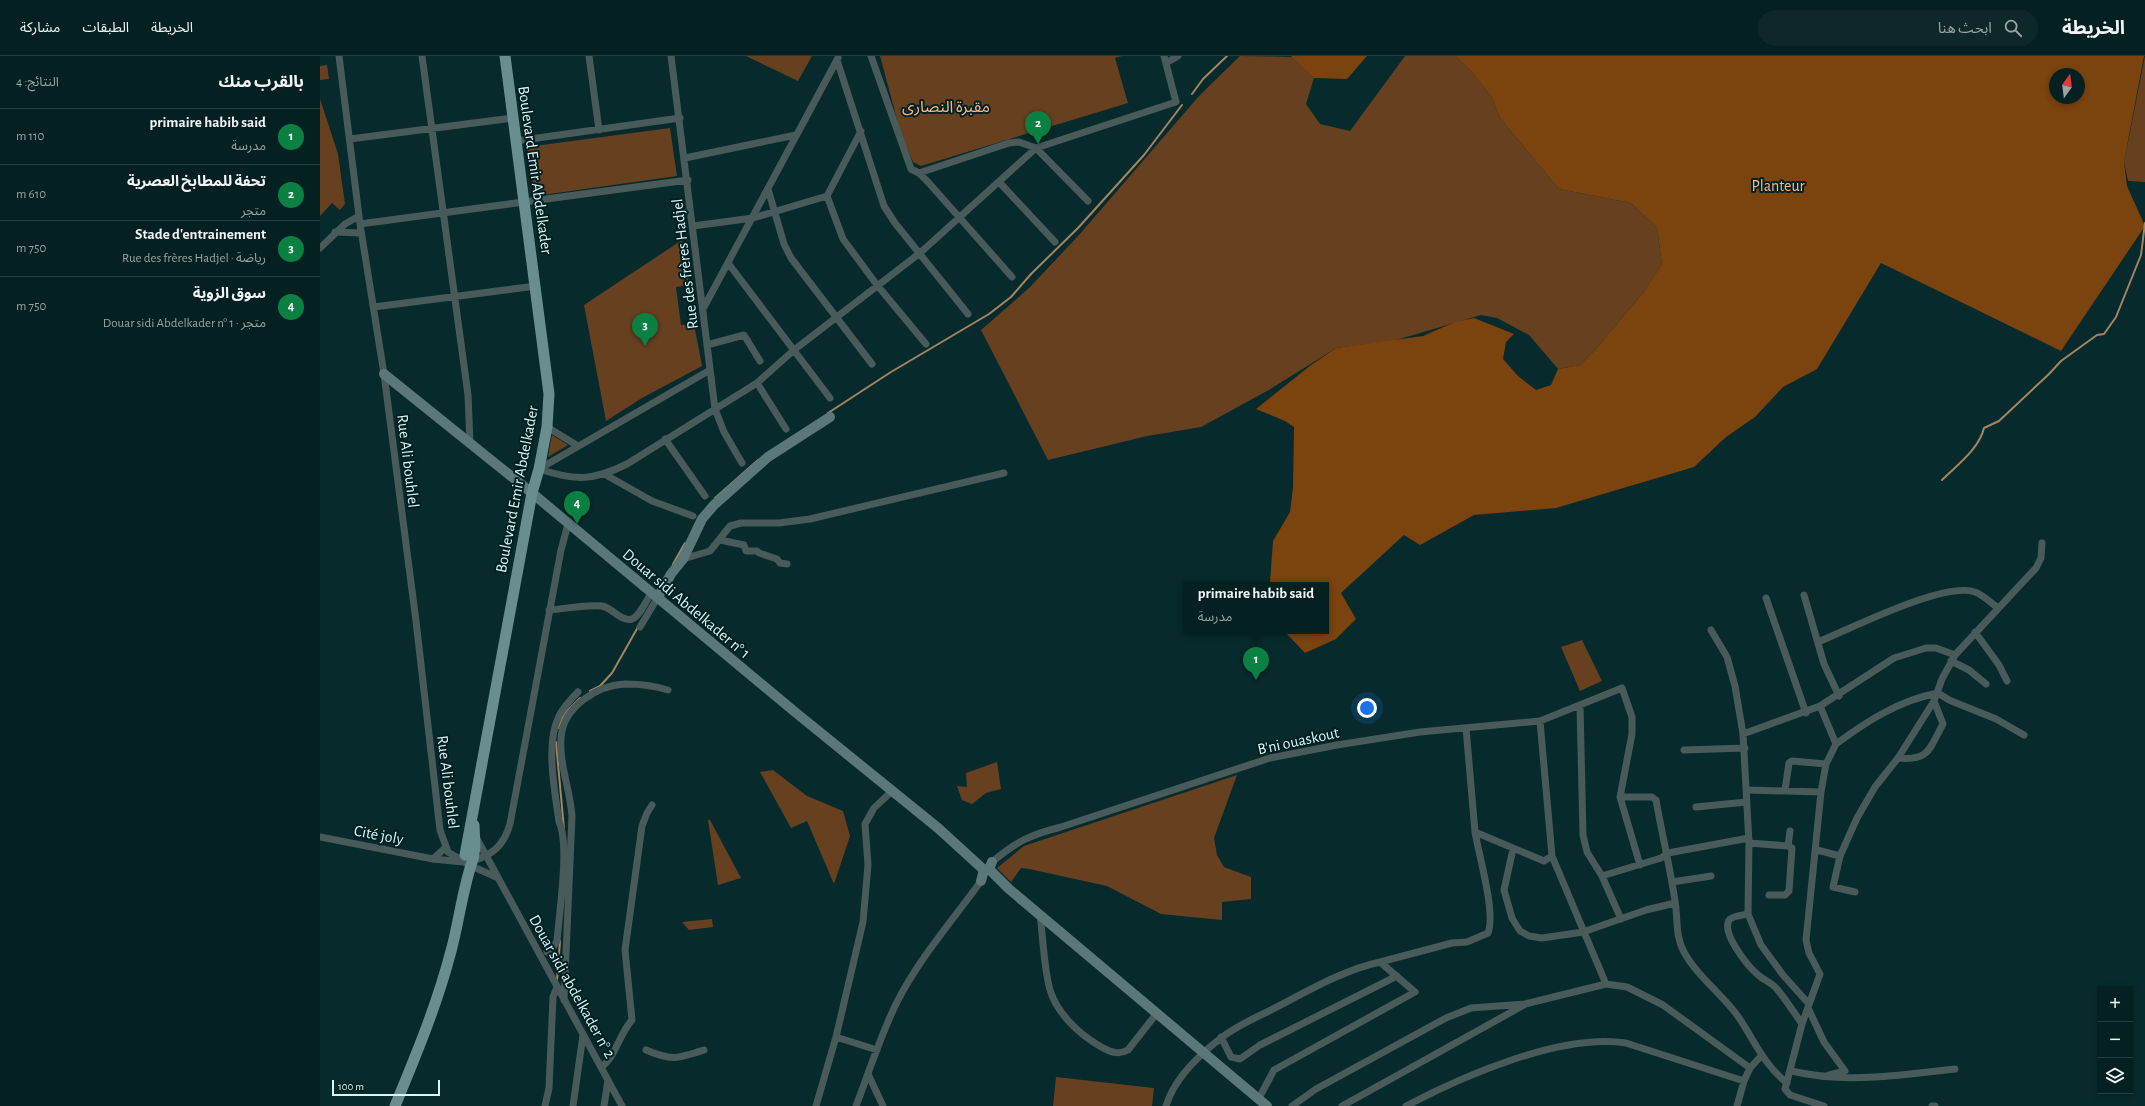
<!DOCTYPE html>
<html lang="ar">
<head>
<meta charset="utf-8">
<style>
	body { margin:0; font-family:"Alegreya Sans","Noto Sans Arabic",sans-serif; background:#0e282a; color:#f1f3f6; direction:rtl }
	.controls { position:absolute; right:12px; bottom:12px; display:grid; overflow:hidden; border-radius:0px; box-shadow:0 2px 6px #0003 }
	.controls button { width:36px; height:36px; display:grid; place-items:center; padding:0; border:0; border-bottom:1px solid #263e3f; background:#052021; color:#f1f3f6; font:20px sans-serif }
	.compass { position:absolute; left:1729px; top:12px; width:36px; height:36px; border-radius:50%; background:#052021; box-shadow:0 2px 6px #0003; rotate:14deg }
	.scale { position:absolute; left:12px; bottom:10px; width:108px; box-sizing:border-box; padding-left:4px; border:2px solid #ddf5f6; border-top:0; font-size:11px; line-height:14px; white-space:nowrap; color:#ddf5f6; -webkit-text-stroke:3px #002022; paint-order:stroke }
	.you { position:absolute; left:1047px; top:652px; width:14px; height:14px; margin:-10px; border:3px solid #fff; border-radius:50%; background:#1a73e8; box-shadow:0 0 0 6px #1a73e833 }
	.badge { display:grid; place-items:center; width:26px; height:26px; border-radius:50%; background:#0b8043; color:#fff; font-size:13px; font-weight:700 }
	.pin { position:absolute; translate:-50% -33px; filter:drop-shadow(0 1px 2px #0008) }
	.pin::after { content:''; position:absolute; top:21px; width:14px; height:12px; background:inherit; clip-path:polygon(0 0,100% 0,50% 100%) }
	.popup { position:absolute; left:863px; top:526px; width:146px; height:52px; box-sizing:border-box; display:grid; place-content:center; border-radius:0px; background:#052021; filter:drop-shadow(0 1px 3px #0005); font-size:13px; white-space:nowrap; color:#97a3a5 }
	.popup b { font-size:15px; color:#f1f3f6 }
	.popup::after { content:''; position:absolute; left:50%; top:100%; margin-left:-8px; border:8px solid transparent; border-top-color:#052021 }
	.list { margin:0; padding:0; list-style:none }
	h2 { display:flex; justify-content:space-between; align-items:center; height:52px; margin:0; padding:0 16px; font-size:17px }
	h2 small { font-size:13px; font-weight:400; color:#97a3a5 }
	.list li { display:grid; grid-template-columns:26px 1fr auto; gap:12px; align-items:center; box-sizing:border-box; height:56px; padding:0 16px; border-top:1px solid #263e3f }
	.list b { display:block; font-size:15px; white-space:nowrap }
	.list p { margin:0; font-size:13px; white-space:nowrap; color:#97a3a5 }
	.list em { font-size:13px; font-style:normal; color:#97a3a5 }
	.icon { flex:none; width:22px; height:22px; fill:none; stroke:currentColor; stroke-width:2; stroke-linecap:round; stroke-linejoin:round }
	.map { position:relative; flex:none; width:1825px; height:1050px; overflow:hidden; direction:ltr }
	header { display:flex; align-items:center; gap:24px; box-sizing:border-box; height:56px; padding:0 20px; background:#052021; border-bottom:1px solid #263e3f }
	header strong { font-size:19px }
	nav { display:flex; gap:22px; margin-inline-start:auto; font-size:14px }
	.search { width:280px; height:36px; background:#0e282a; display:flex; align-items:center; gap:10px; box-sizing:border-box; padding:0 14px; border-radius:22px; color:#97a3a5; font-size:15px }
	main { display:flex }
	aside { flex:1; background:#052021 }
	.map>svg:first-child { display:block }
	.green { fill:#674020 }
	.forest { fill:#7b430d; fill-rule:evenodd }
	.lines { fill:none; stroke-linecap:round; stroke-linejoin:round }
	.stream { stroke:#a58462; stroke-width:2 }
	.street { stroke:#485a5a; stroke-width:7 }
	.secondary { stroke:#5a7779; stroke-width:10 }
	.primary { stroke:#688e90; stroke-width:11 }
	.labels { text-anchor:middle; stroke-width:4; stroke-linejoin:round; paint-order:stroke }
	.park-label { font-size:16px; fill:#fcb784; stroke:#002022 }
	.street-label { font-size:16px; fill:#ddf5f6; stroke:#002022 }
</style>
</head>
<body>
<header>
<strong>الخريطة</strong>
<div class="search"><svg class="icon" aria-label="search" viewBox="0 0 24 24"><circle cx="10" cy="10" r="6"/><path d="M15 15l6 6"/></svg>ابحث هنا</div>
<nav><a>الخريطة</a><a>الطبقات</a><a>مشاركة</a></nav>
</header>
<main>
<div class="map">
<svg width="1825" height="1050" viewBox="0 0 1825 1050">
	<rect width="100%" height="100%" fill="#072a2c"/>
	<!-- green -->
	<path class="green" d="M426,0H492L478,25Z
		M560,0H802L795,2L808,47L601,110L593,106L581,78Z
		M920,0L973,1L994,22L986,48L1000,68L1030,75L1085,0H1135L1150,14L1171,40L1180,62L1239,133L1311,147L1337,172L1342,208L1322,238L1275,294L1260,309L1238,313L1209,279L1177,262L1161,259L1073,285L1016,292L947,335L881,371L827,380L728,404L661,274L709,232L759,179L879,40Z
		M1825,0V126L1808,125L1804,106Z
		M7,9L9,23L0,24V10Z
		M0,43L18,98L25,148L20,154L12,147L0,160Z
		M350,72L357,120L215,140L207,91Z
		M362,184L369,229L356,231L361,269L374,268L382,310L322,342L286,365L264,249Z
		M232,379L248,389L228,401Z
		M1262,584L1282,625L1260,635L1241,591Z
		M677,706L681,733L666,737L652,748L642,744L637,730L647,731L646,717Z
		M453,714L487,740L523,755L530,780L514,828L487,765L471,772L440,716Z
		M917,719L894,782L897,799L904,811L931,821V843L902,846V864L841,858L787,830L709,813L701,812L691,826L677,812L704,790Z
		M388,764H390L421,822L398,829Z
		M392,863L393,871L369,874L362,866Z
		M736,1021L834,1032L832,1050H733Z"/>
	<!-- forest -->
	<path class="forest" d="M971,0H1047L1027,23L994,22Z
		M1135,0H1824L1804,106L1807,130L1825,170L1741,295L1561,207L1497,313L1463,331L1435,361L1406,381L1374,411L1236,452L1154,459L1100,489L1084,479L1021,537L1036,563L1016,583L985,597L964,575H1006V529H951L950,526L953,485L970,456L973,432L974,371L965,365L936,353L991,309L1016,292L1103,280L1135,266L1154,262L1194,278L1186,286L1183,303L1198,320L1216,334L1231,329L1238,313L1260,309L1275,294L1322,238L1342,208L1337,172L1311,147L1239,133L1180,62L1171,40L1150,14ZM1735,18H1759V42H1735Z"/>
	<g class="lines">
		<!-- stream -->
		<path class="stream" d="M872,38L883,23L907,0
			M508,357L571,316L669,258L691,241L711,218L758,172L824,99L862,49
			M1622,424C1637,409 1659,393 1664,372L1679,365L1729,318L1741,305L1777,279L1784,278L1796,261L1821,199L1825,167
			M395,442L438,404
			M353,508L365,487
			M270,635L280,630L292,617L318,571
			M238,672L244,658L260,642
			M236,686L244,773
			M237,924L240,885"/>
		<!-- street -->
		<path class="street" d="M19,0L40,168L64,318L96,565L120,774L128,796L143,805
			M102,0L148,339L150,387
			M269,0L279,74
			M351,0L395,353L404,376L422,407
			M551,0L591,113L599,117L608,126L692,221
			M517,4L564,150L575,167L648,258
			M846,7L858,0
			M541,75L507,140L523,183L557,229L606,288
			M30,83L193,62
			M196,85L360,62
			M365,102L476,79
			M599,117L689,87L699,86L716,92L768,145
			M680,127L735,186
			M448,133L464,188L471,202L552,308
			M40,168L368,124
			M373,170L433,162L507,140
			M15,176L41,177
			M0,192L25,168L39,160
			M408,207L510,342
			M54,251L216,230
			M383,253L518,2
			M387,289L424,279L440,305
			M437,327L466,373
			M227,371L258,390
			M345,383L385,440
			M219,413C255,425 273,425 307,408L437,327L474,294L600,197L716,92L856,46L844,0
			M219,413L390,314
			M286,419L332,445L373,460
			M400,484L424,489L426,495H437L439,497L457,503L460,507L467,508
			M363,503L390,495L410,470L421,467H459L490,463L684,417
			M1484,539L1504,608L1519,640
			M1446,542L1486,657
			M229,554C246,553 266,548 282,550C293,552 301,566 312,563C320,560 327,543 332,536
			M320,571L338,541
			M1391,574L1407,601L1415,630L1423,678L1429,787L1428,858L1441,889L1463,919L1489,948
			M1655,576L1679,609L1687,625
			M1498,586C1530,573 1624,525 1655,536C1663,539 1671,547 1678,552
			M1631,605L1649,614L1666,628
			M1618,637L1629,644L1676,663L1704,679
			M1260,649L1263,779L1267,796L1282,820L1301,863
			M1500,650L1516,688L1506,708L1501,736L1486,884L1489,897L1500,918L1482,968L1465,1033L1470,1039L1504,1050
			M1220,665L1232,800L1286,928
			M1146,672L1155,776L1224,805L1232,800
			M1423,678L1500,650L1574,602L1606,592H1616L1635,599
			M1516,688C1547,665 1580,644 1618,637
			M1364,694L1425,692
			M1578,702C1610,705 1609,693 1623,668L1614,645L1622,623L1635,599L1716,512L1721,502L1722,487
			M1427,734L1501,736
			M1465,734L1469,707L1472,705L1506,708
			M1300,741H1332L1336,744C1342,778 1350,811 1355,845C1358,863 1355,880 1364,896C1377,920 1401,937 1417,959C1434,983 1442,1007 1467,1027
			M1376,751L1427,746
			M0,781L113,803L143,806
			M156,781L302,1050
			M1429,787L1468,790L1472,792L1469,835L1465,839H1449
			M1468,790L1470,775
			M1193,793L1184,834L1192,862L1200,875L1209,880L1222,882L1263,876L1326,854L1355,847
			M1497,794L1520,800
			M113,803L126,791
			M152,805C173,799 184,789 190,768L241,494L248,468
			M672,806C697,785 710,779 741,771L950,702L1017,689L1100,676L1220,665L1302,632L1312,661V678L1300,741L1320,809
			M147,808L176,821
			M1282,820L1341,802L1348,797L1429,782
			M1352,826L1391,820
			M1535,836L1513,831L1520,800L1537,762L1555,731L1578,702L1614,645
			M720,858C723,882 724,913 730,934C737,957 758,977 778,989C788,995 797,1000 808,994L837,957
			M1428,858C1423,859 1414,860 1410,863C1399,875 1428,910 1437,918C1443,924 1451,926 1457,933C1466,944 1474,956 1482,968
			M227,896L231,895L237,885C239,858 250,788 239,766C235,736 225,687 239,660C244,650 251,643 258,636
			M1060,906L1132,887L1147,886L1168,877C1176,857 1159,800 1155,776
			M244,944L252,760C250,733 239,708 241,682C243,651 277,629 306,628C320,628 335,630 348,634
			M1488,952L1504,986L1525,1015L1509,1019
			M516,981L557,994
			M901,981L911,1001L920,1003L940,989L1077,920
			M326,994C352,1005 357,1003 384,994
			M281,1011C295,1003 299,978 312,964L305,894L322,770L327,757L332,749
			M1471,1015C1527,1028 1579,1019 1635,1013
			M548,1018L563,1050
			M225,1050L229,1032L233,941L237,931
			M253,1050L263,979
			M284,1050L288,1024
			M496,1050L516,981L543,866L548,809L545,768L554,752L572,735
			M536,1050C549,1016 560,981 576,948C597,905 633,864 661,825
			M846,1050C854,1023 879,999 901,982C916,970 935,962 951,954C986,936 1023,914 1060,906L1095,936L954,1014L939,1042
			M972,1050L996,1033L1126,962L1151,952L1205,948L1286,928L1307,931L1343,949L1430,1012
			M1022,1050L1204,949
			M1086,1050C1143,1020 1241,977 1306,987L1424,1025L1430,1012L1441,1000
			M1417,1050L1424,1025
			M1612,1050H1615"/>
		<!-- secondary -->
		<path class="secondary" d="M64,318L212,437L475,656L618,772L664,814L661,825
			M338,541L351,518L363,503L382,463L394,449L448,401L510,361
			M672,806L669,813L689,833L947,1050"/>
		<!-- primary -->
		<path class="primary" d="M145,799L212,437L219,413L227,371L229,338L185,0
			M153,803L155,791L154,769
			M75,1050C96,999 117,949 131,895C139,866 142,836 152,806"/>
	</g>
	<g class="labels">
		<!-- park labels -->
		<g class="park-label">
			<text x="626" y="56">مقبرة النصارى</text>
			<text x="1458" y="135">Planteur</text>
		</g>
		<!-- street labels -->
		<g class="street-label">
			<text transform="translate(216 114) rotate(82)" y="6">Boulevard Emir Abdelkader</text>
			<text transform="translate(364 208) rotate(-97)" y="6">Rue des frères Hadjel</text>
			<text transform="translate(89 405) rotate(83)" y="6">Rue Ali bouhlel</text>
			<text transform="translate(196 433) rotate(-79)" y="6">Boulevard Emir Abdelkader</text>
			<text transform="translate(367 547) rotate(40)" y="6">Douar sidi Abdelkader n° 1</text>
			<text transform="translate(978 684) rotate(-12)" y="6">B'ni ouaskout</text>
			<text transform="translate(129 726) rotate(83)" y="6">Rue Ali bouhlel</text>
			<text transform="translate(59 778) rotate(11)" y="6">Cité joly</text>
			<text transform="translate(253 930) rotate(61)" y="6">Douar sidi abdelkader n° 2</text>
		</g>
	</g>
</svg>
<div class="controls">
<button>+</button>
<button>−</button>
<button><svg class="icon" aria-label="layers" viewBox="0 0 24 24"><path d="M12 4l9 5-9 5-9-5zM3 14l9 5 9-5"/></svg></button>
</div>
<svg class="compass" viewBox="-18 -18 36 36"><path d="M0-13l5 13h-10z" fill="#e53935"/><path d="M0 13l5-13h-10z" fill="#97a3a5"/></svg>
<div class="scale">100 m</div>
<div class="you"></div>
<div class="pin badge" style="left:936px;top:624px">1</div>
<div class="popup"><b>primaire habib said</b>مدرسة</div>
<div class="pin badge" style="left:718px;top:88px">2</div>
<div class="pin badge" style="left:325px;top:290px">3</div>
<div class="pin badge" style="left:257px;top:468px">4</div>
</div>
<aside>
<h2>بالقرب منك<small>النتائج: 4</small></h2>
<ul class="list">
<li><span class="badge">1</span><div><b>primaire habib said</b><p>مدرسة</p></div><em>110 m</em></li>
<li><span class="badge">2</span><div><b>تحفة للمطابخ العصرية</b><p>متجر</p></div><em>610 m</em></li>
<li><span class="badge">3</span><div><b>Stade d'entrainement</b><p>رياضة · Rue des frères Hadjel</p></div><em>750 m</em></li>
<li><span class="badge">4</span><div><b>سوق الزوية</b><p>متجر · Douar sidi Abdelkader n° 1</p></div><em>750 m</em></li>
</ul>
</aside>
</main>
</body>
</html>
